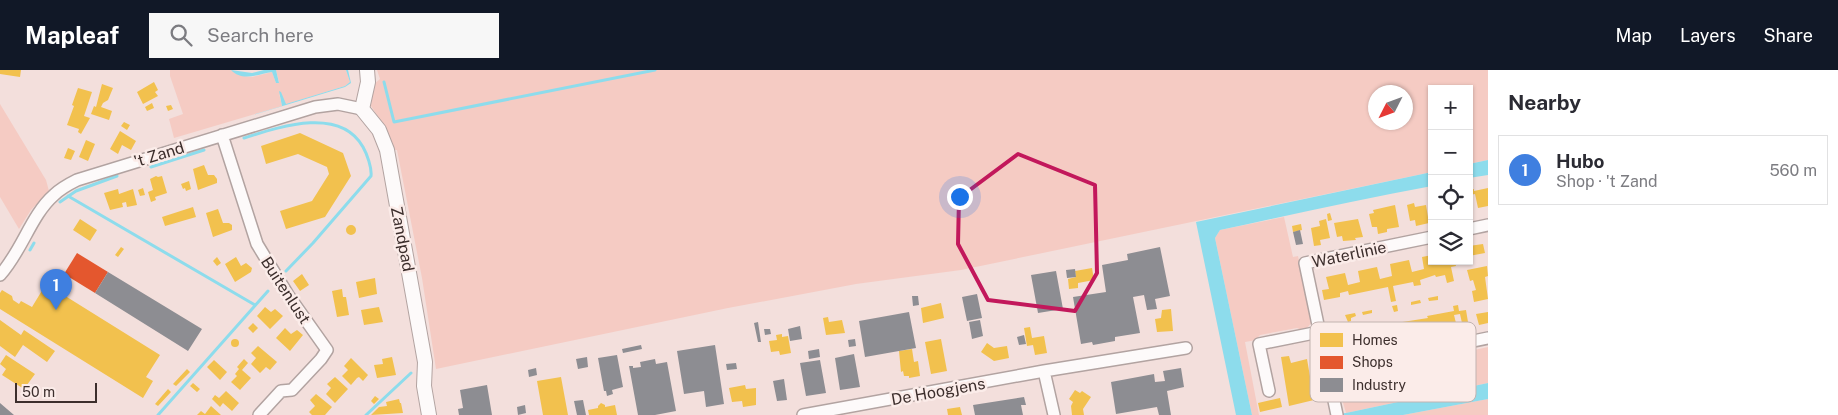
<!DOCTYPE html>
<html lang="en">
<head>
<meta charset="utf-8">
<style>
	body { margin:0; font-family:"Public Sans",sans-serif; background:#f7f7f7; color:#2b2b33 }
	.controls { position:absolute; right:15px; top:15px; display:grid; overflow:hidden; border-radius:0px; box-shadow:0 1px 4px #0004 }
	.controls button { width:45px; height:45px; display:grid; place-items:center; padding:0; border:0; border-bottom:1px solid #e1e1e2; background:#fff; color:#2b2b33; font:25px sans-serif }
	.compass { position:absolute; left:1368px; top:15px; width:45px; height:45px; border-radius:50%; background:#fff; box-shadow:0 1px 4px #0004; rotate:228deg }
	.scale { position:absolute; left:15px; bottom:12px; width:82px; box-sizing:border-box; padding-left:5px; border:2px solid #3c2e2c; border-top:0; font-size:14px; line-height:18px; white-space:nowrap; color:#3c2e2c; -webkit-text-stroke:4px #fbece9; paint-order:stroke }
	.you { position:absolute; left:959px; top:126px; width:18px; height:18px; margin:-12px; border:4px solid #fff; border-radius:50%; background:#1a73e8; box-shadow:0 0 0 8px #1a73e833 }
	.badge { display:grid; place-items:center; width:32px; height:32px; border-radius:50%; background:#111827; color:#fff; font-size:16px; font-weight:700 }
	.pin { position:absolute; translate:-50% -41px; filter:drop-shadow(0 1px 2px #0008) }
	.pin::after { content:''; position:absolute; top:26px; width:18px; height:15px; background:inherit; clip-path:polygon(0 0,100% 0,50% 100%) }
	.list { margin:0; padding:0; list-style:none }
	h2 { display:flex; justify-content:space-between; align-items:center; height:65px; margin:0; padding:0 20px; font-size:21px }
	h2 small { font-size:16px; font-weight:400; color:#7c7c81 }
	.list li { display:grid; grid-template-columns:32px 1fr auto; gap:15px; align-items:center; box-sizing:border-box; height:70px; margin:0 10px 10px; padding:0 10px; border:1px solid #e1e1e2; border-radius:0px }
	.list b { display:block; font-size:19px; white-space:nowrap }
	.list p { margin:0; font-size:16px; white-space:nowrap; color:#7c7c81 }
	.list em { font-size:16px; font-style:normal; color:#7c7c81 }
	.icon { flex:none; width:28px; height:28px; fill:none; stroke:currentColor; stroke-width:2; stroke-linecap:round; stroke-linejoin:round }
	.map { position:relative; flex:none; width:1488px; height:345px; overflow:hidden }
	header { display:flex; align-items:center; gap:30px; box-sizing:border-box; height:70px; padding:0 25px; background:#111827; color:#fff }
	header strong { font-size:24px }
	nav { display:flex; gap:28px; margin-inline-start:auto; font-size:18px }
	.search { width:350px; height:45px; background:#f7f7f7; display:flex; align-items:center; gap:12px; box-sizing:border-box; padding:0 18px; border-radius:0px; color:#7c7c81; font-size:19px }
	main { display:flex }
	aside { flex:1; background:#fff }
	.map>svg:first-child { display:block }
	.green { fill:#f5cbc3; fill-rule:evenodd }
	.water { fill:#8ddcec }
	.homes { fill:#f2c14e }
	.shops { fill:#e4572e }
	.industry { fill:#8d8d92 }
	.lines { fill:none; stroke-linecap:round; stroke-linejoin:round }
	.stream { stroke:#8ddcec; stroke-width:3 }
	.minor-casing { stroke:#b2a3a1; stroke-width:14 }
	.tertiary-casing { stroke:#b2a3a1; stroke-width:16 }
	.minor { stroke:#fdfafa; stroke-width:11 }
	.tertiary { stroke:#fdfafa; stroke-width:14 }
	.marked { fill:none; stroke:#c2185b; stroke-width:4; stroke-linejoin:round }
	.labels { text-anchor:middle; stroke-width:5; stroke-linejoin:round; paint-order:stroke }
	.street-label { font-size:16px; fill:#3c2e2c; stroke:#fbece9 }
	.key { fill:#fbece9; stroke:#c2b3b0; stroke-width:1 }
	.key-label { font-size:14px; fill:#3c2e2c }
</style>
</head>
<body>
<header>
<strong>Mapleaf</strong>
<div class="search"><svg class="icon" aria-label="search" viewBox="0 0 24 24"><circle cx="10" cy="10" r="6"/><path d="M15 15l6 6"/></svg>Search here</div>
<nav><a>Map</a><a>Layers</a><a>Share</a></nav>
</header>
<main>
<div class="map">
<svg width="1488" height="345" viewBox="0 0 1488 345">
	<rect width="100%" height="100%" fill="#f3dfdc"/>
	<!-- green -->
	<path class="green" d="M170,0H231L244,6L252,7L272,2L276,13L279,12L276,0H346L350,12L345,16L287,34H284L279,23L282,36L174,68L169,49L183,44L170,6Z
		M377,0H1488V90L1469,94V19H1432V102L961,200L856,214L728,238L436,299L422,208L397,80H391L386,59L371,36L373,15L380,9ZM1376,22H1406V52H1376Z
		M0,34L46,110L49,121L31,140L19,159L0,127Z
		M1284,147L1293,187L1298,186L1312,250C1310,256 1307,259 1301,260L1297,258L1260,265L1256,270L1245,272L1259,345H1252L1215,168L1220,160Z
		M1488,277V313L1346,343L1338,315L1341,314V316L1345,315L1343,303L1386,295L1388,300L1391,299L1390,294L1415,289L1419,292Z
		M1488,329V345H1403Z"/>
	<!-- water -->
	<path class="water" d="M231,0L252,3L264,0H276L279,13H276L272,2C259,4 242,12 231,0Z
		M346,0H348L351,13L345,17L217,56L282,36L279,21L281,22L286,34L345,16L350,12Z
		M1488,90V105L1469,108V94Z
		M1432,102V116C1361,129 1290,145 1220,160L1215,168L1252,345H1236L1196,152Z
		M1488,313V329L1403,345H1328L1346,343Z"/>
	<!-- homes -->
	<path class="homes" d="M0,0H21L20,7L0,4Z
		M154,12L158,20L155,22L158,26L143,34L137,22Z
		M102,14L113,18L108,30L103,33L101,37L112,41L109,50L91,44L94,36L96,37Z
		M78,18L92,22L84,46L90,48L81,64L78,62L79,59L67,55L74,36L72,35Z
		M152,33L154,38L147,41L145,37Z
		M171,35L173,39L168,41L166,36Z
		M124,52L130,55L127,60L121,56Z
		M120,61L136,71L131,80L122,75L118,84L110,79Z
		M300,63L343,83L351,106L325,147L286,159L280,141L312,131L329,104L327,97L298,84L266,94L261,76Z
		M86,70L95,74L88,91L79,87Z
		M68,78L75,81L71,90L64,88Z
		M204,95L208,105H214L217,109V113L198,120L193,99Z
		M156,106L158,107L162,106L167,123L155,127L156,130L151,132L148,122L153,120L150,109Z
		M189,111L191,119L186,121L185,118L183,119L181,114Z
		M143,118L145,125L140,126L138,120Z
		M1488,118V136L1478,138L1475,124L1470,125L1469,120L1474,119V121Z
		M118,119L119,124L133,119L137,135L127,137L126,132L122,133L123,137L110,140L104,123Z
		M1414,133L1415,137L1426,135L1429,153L1416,156L1415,150L1410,151L1407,135Z
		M1395,135L1399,157L1387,159V162L1378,164L1377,157H1372L1369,144L1374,143L1373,140Z
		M193,137L196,147L165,156L162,147Z
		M218,139L223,153H229L232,155V160L213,167L206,143Z
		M1330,143L1332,150L1328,151L1327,144Z
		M80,149L97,160L90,171L73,160Z
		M1326,149L1330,168L1320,170L1321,175L1314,176L1311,158L1320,156L1319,151Z
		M1358,149L1363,167L1355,168L1356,170L1343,171L1342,166L1337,167L1334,153Z
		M1301,154L1302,160L1293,162L1292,156Z
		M346 160a5 5 0 1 1 10 0a5 5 0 1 1-10 0Z
		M1483,174L1485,183L1469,186V176Z
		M121,177L124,179L118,187L115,185Z
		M1432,185V191H1443V194L1455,191L1456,196L1451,197L1454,211L1447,213L1445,205L1436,207L1435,205L1420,210L1421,215L1414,216L1413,212L1393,216L1396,231L1391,232L1388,217L1349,225L1348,221L1340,223V227L1324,230L1322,220L1329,219L1326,207L1345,203L1348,215L1360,212L1358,201L1377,197L1380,209L1392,206L1390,194L1409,190L1412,202L1424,199L1422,187Z
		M217,187L221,193L217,196L213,191Z
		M236,187L241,196L246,193L252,198L251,202L235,212L225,194Z
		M1487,196L1488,206L1485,207L1488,229L1474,232L1472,221L1476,220L1473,210L1470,211L1467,200Z
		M1092,198L1094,210L1078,213V218L1069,219L1068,209L1076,207L1075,201Z
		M302,204L309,215L300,221L293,211Z
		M375,208L377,224L359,228L356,212Z
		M46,214L160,285L146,307L153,311L143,328L0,239V223L2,220L12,226L13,230L19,234L21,231L32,237Z
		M342,219L343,227H346L349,245L337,247L332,221Z
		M1438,226V230L1429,231L1428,228Z
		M1420,230L1421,233L1411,235V232Z
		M941,233L944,248L923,253L921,238Z
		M1397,235L1398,241L1394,242L1392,236Z
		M1458,235L1459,241L1466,240L1468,252L1462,253L1460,244L1454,245L1457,257L1405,268L1404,261L1398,263L1396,253L1428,248L1427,246L1454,241L1453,236Z
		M265,237L271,242L275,239L283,246L270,259L257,246Z
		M379,237L383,252L364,255L361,240Z
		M1171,239L1173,261L1157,262L1155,249L1161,248L1162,240Z
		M1372,240V243L1363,245L1362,242Z
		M1488,242V253L1479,255L1476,244Z
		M1355,243L1356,246L1351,248V251L1348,252L1345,245Z
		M828,247L829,252L842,250L845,263L826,265L823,248Z
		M0,250L21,265L24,260L55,281L47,292L23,275L15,287L0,276Z
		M1392,252L1394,261L1388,262L1390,271L1341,281L1339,274L1334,275L1332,266L1346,263V265L1362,260V262L1379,258L1378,255Z
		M253,253L258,258L253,263L248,258Z
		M1030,257L1032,268L1044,266L1047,283L1035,285L1033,275L1027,276L1024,258Z
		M285,258L291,264L297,260L303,265L290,281L276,268Z
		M782,264V267L788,266L791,283L780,285L779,281L771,282L769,271L777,270L776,265Z
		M231 273a4 4 0 1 1 8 0a4 4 0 1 1-8 0Z
		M941,269L947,301L931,304L925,272Z
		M987,273L994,278L1007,276L1009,288L994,291L981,282Z
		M258,276L277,292L270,300L266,297L260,303L251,294L256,288L251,283Z
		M912,279L914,292L918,291L920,306L909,308V306H904L903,301L901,302L899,281Z
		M6,285L35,304L24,319L2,305L6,299L0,294Z
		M1289,286L1291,293L1307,289L1314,330L1289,336L1281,287Z
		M392,287L396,305L377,308L374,295L383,294L382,289Z
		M351,288L368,305L363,311L359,307L357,308L351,315L342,306L348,300L344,296Z
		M244,289L248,293L242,300L251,308L240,320L231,312L237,306L235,304L239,299L237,297Z
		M214,290L227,302L220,310L207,297Z
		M187,299L190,302L176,316L173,314Z
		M335,307L348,319L335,333L326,324L331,318L327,314Z
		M561,307L568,345H543L537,311Z
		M193,313L200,319L197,322L190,316Z
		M745,315L746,319L756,318V335L743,337L742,331L732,332L729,318Z
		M168,319L171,322L158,336L155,334Z
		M1075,320L1080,323L1082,321L1091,327L1083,339L1084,345H1072L1071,336L1073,332L1069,329Z
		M226,321L239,333L232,341L223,333L220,337L212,329L215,325L219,328Z
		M316,324L332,337L325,345H312L309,342L315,336L310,330Z
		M375,326L379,329L374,334L371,331Z
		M1280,328L1282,337L1260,342L1258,333Z
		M399,329L400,333H401L403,343L371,345L379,337L387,336L386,332Z
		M601,333L605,335V337L615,335L617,345H589L588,340L598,338V336Z
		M211,336L221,345H197L201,341L205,344Z
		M960,337L962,345H948L947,339Z"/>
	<!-- shops -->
	<path class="shops" d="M77,183L108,202L95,223L64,204Z"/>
	<!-- industry -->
	<path class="industry" d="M1300,160L1303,174L1296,175L1293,162Z
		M1160,177L1170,226L1155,229L1157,239L1147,240L1144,225L1133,227L1140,263L1115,267V271L1093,275L1092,272L1081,274L1073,227L1106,222L1102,195L1128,190L1127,184Z
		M1075,199L1076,207L1067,208L1066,200Z
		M1056,201L1063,239L1038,243L1031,205Z
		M108,202L202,259L188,281L95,223Z
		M977,224L982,248L967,251L962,227Z
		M912,226H918L919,235L913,236Z
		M909,242L916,278L865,287L859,251Z
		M980,250L983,266L972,269L969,252Z
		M758,252L761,272H758L754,253Z
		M800,256L802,269L790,271L788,259Z
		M764,259H770L771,264L765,265Z
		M1024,265L1026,274L1019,275L1017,267Z
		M855,269L856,276L849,277L848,270Z
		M641,275L642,279L623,283L622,279Z
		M715,275L724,334L706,337L704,321L684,324L677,281Z
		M819,279L820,287L809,289L808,281Z
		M854,284L860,317L840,320L835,288Z
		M617,285L623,317L612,320L613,324L607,326L606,321H604L598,288Z
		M587,287L588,297L578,299L576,289Z
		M655,289L656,294L667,292L676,341L655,345H638L629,296H633V298L641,297L640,292Z
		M820,290L826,323L806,326L800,293Z
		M736,293L737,299L727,300L726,294Z
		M536,298L537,305L529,307L528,300Z
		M1181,298L1184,317L1167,321L1171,345H1159L1157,337L1116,344L1111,312L1154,304L1155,312L1165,311L1163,301Z
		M784,309L787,330L777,331L773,311Z
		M487,315L492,345H459L458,339L463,338L460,320Z
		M1024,327L1026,335H1021L1023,345H975L973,335Z
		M583,330L586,345H577L574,331Z
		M0,333L14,345H0Z
		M525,335L526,343L518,345L517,337Z"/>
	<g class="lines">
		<!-- stream -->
		<path class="stream" d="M384,12L394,52L655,0
			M244,68C279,57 340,36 363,77C367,84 372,98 371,106L313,173L286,201
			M151,97L204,80
			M68,126L255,235
			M60,132L76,121L117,106
			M30,180L34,173
			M158,345L268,221
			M366,345L411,303"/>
		<!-- minor casing -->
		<g class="minor-casing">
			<path id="minor" d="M222,65L257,174L288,225L327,280L321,289L292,320L281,321L259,345
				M1469,159L1488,155
				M0,205C22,181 31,145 54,125C61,118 69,114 77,110L315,37L338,34L362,39
				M1044,301L1186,278
				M1327,301L1488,268
				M1269,321L1259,274L1319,262
				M803,345L1044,301L1054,345
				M1337,345L1305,193L1432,167"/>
		</g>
		<!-- tertiary casing -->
		<g class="tertiary-casing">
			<path id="tertiary" d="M367,0L368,12L362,39L379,60L387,80L425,292L424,316L429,345"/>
		</g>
		<!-- minor -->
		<use href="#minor" class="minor"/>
		<!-- tertiary -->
		<use href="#tertiary" class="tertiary"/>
	</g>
	<!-- marked area -->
	<path class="marked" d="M1018,84L1095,115L1097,203L1075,241L988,230L958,174L959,128Z"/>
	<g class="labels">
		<!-- street labels -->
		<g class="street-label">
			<text transform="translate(159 84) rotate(-17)" y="6">'t Zand</text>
			<text transform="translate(403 169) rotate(79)" y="6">Zandpad</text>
			<text transform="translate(1349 184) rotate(-12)" y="6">Waterlinie</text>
			<text transform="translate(286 220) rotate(57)" y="6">Buitenlust</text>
			<text transform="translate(938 321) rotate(-10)" y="6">De Hoogjens</text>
		</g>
	</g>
	<!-- legend -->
	<rect x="1310" y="252" width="166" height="80" rx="8" class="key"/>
	<rect x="1320" y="263" width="23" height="14" fill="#f2c14e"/>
	<rect x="1320" y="286" width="23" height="13" fill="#e4572e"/>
	<rect x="1320" y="308" width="23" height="14" fill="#8d8d92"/>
	<g class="key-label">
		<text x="1352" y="275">Homes</text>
		<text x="1352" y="297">Shops</text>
		<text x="1352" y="320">Industry</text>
	</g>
</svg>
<div class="controls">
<button>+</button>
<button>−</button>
<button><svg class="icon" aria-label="locate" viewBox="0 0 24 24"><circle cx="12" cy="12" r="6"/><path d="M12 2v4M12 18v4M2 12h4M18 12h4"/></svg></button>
<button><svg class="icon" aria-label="layers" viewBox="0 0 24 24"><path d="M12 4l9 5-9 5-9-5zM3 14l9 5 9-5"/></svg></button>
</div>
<svg class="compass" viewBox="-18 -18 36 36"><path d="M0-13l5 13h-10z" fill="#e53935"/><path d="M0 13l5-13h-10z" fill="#7c7c81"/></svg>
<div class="scale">50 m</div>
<div class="you"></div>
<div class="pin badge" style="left:56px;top:240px;background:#3f7fe0">1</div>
</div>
<aside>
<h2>Nearby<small></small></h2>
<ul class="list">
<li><span class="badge" style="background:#3f7fe0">1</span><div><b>Hubo</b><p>Shop · 't Zand</p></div><em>560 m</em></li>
</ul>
</aside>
</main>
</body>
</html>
